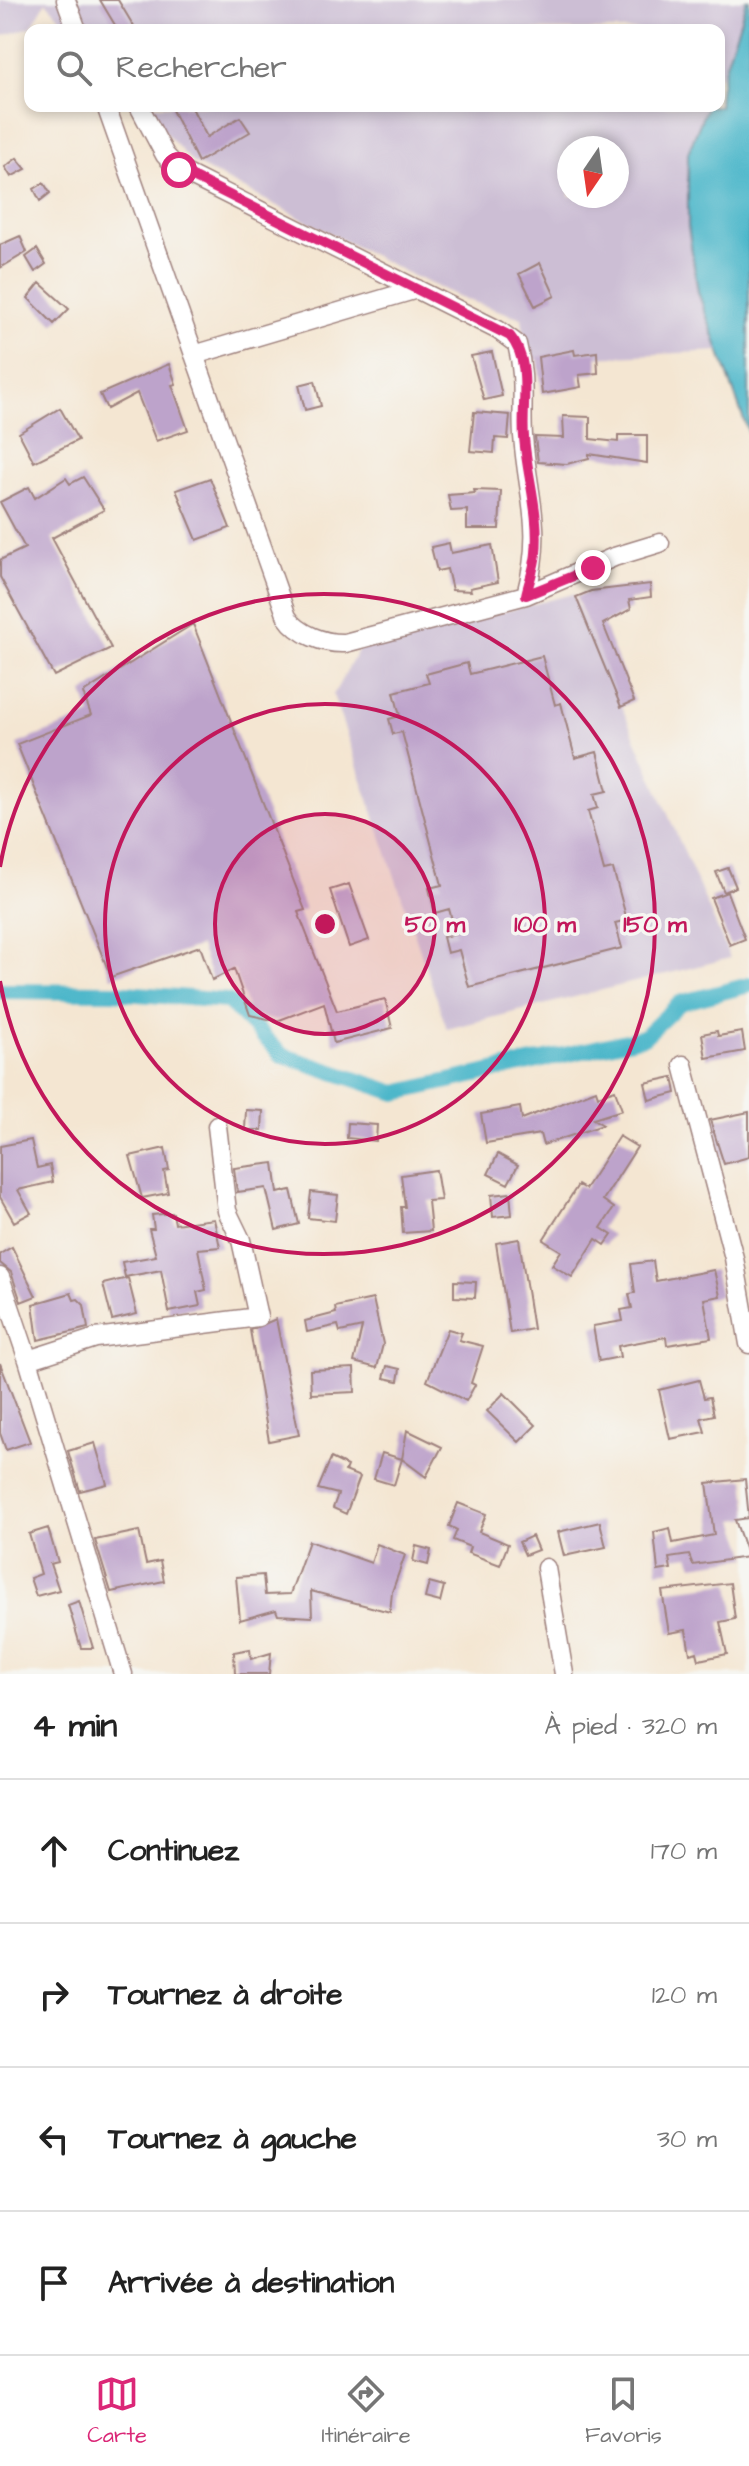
<!DOCTYPE html>
<html lang="fr">
<head>
<meta charset="utf-8">
<style>
	body { margin:0; font-family:"Architects Daughter",sans-serif; background:#f2f2f2; color:#222 }
	.compass { position:absolute; left:557px; top:136px; width:72px; height:72px; border-radius:50%; background:#fff; box-shadow:0 4px 12px #0003; rotate:193deg }
	.stop { position:absolute; width:24px; height:24px; margin:-18px; border:6px solid #db2777; border-radius:50%; background:#fff }
	.stop.end { background:#db2777; border-color:#fff; box-shadow:0 2px 8px #0008 }
	.list { margin:0; padding:0; list-style:none }
	h2 { display:flex; justify-content:space-between; align-items:center; height:104px; margin:0; padding:0 32px; font-size:34px }
	h2 small { font-size:26px; font-weight:400; color:#767676 }
	.list li { display:grid; grid-template-columns:52px 1fr auto; gap:24px; align-items:center; box-sizing:border-box; height:144px; padding:0 32px; border-top:2px solid #e0e0e0 }
	.list b { display:block; font-size:30px; white-space:nowrap }
	.list em { font-size:26px; font-style:normal; color:#767676 }
	.icon { flex:none; width:44px; height:44px; fill:none; stroke:currentColor; stroke-width:2; stroke-linecap:round; stroke-linejoin:round }
	.map { position:relative; flex:none; width:749px; height:1674px; overflow:hidden }
	.search { position:absolute; background:#fff; box-shadow:0 4px 12px #0003; left:24px; right:24px; top:24px; height:88px; display:flex; align-items:center; gap:20px; box-sizing:border-box; padding:0 28px; border-radius:16px; color:#767676; font-size:30px }
	.sheet { height:680px; background:#fff }
	nav { display:flex; justify-content:space-around; align-items:center; box-sizing:border-box; height:112px; border-top:2px solid #e0e0e0; background:#fff; font-size:22px; color:#767676 }
	nav a { display:grid; justify-items:center; gap:4px }
	nav .on { color:#db2777 }
	.map>svg:first-child { display:block }
	.industrial { fill:#ccbed4; fill-rule:evenodd }
	.water { fill:#4db7ca; stroke:#4c6b7a; stroke-width:2 }
	.lines { fill:none; stroke-linecap:round; stroke-linejoin:round }
	.canal { stroke:#4db7ca; stroke-width:16 }
	.building { fill:#bda3cb }
	.minor-casing { stroke:#9f827e; stroke-width:21 }
	.minor { stroke:#fff; stroke-width:18 }
	.route { stroke:#db2777; stroke-width:10 }
	.ring { fill:none; stroke:#c2185b; stroke-width:4 }
	.centre { fill:#c2185b; stroke:#f6f6f2; stroke-width:4 }
	.ring-label { font-size:24px; text-anchor:middle; font-weight:bold; fill:#c2185b; stroke:#f6f6f2; stroke-width:7; stroke-linejoin:round; paint-order:stroke }
</style>
</head>
<body>
<div class="map">
<svg width="749" height="1674" viewBox="0 0 749 1674">
	<rect width="100%" height="100%" fill="#f6f6f2"/>
	<filter id="ink" filterUnits="userSpaceOnUse"><feTurbulence type="fractalNoise" baseFrequency=".0125" numOctaves="2"/><feDisplacementMap in="SourceGraphic" scale="16" xChannelSelector="R" yChannelSelector="G"/><feConvolveMatrix kernelMatrix="1 2 1 2 8 2 1 2 1" color-interpolation-filters="sRGB"/></filter>
	<filter id="wash" filterUnits="userSpaceOnUse"><feTurbulence type="fractalNoise" baseFrequency=".006" numOctaves="4" result="noise"/><feDisplacementMap in="SourceGraphic" scale="32" xChannelSelector="R" yChannelSelector="G"/><feGaussianBlur stdDeviation="1.8" result="paint"/><feColorMatrix in="noise" values="0 0 0 0 0 0 0 0 0 0 0 0 0 0 0 0 0 1.4 0 .05"/><feComposite in="paint" operator="in"/></filter>
	<g filter="url(#wash)">
		<rect width="100%" height="100%" fill="#f4e6d2"/>
		<!-- industrial -->
		<path class="industrial" d="M0,0H746L739,35L719,79V30H72L46,2L31,27L0,37Z
			M141,106H707L688,153L705,313L721,351L528,360L522,318L467,300L413,276L192,162ZM569,148H617V196H569Z
			M573,594L730,958L447,1029L333,695L359,649Z"/>
		<!-- water -->
		<path class="water" d="M746,0H749V434L698,292L688,226V153L707,106H719C719,68 738,38 746,0Z"/>
		<g class="lines">
			<!-- canal -->
			<path class="canal" d="M0,991L112,992L228,1001L282,1055L396,1093L644,1037L680,1003L749,985"/>
		</g>
		<g id="blocks">
			<!-- building -->
			<path class="building" d="M100,0H118L136,30H118Z
				M170,106H191L207,137L240,117L250,132L198,162Z
				M17,158L26,169L11,177L5,167Z
				M44,183L50,193L40,201L34,189Z
				M20,236L27,252L0,268V245Z
				M37,249L46,264L35,272L26,257Z
				M540,263L555,296L535,306L519,274Z
				M40,283L69,309L54,324L28,298Z
				M574,350L575,355L597,352L598,373L579,375L581,387L542,394L538,357Z
				M492,352L502,396L484,400L471,356Z
				M169,364L176,384L172,385L188,430L156,441L137,393L107,409L100,394Z
				M315,381L321,406L305,410L299,385Z
				M60,408L78,440L34,462L19,433Z
				M474,412L510,415L508,439L495,438L494,453L470,451Z
				M563,416L590,417V439L618,442V435H647V463L589,454V458L567,464L538,462L535,437L564,438Z
				M83,477L104,510L52,538L111,648L54,676L0,577V560L25,548L0,502L29,487L35,498L66,478L70,484Z
				M210,478L230,528L197,540L176,490Z
				M474,490L501,491L499,529H467V510L451,511L448,495L475,493Z
				M449,543L451,553L492,545L498,582L470,588L471,591L452,590L447,569L437,571L431,547Z
				M650,584L651,597L629,600L631,609L603,624L634,701L621,707L576,597L591,591Z
				M193,624L305,910L298,912L337,1011L385,999L392,1028L334,1043L324,1003L277,1021L250,1015L234,969L212,980L200,946L111,977L17,744L91,715L83,693Z
				M542,656L555,705L561,703L575,758L597,752L607,791L594,794L598,808L588,811L604,871L613,869L627,920L615,923L622,948L469,987L459,950L447,953L443,937L456,934L449,909L435,913L429,888L442,885L402,732L393,734L389,719L400,716L394,692L429,683L426,674L467,663L470,674Z
				M728,868L736,887L724,892L716,872Z
				M349,884L369,940L349,947L330,890Z
				M727,892L745,939L730,945L711,898Z
				M717,1031L718,1036L742,1032L745,1051L706,1058L702,1034Z
				M673,1077L676,1093L649,1100L645,1083Z
				M596,1090L598,1096L615,1090L622,1110L593,1119L603,1125L543,1145L540,1134L486,1143L481,1114L520,1107L522,1119Z
				M246,1110L263,1111L262,1130H245Z
				M749,1112V1157L724,1164L710,1120Z
				M348,1123L377,1125L376,1141L347,1138Z
				M619,1136L637,1147L603,1200L614,1208L601,1228L612,1235L605,1245L596,1239L572,1277L552,1265L561,1251L543,1240L578,1185L585,1189Z
				M31,1140L37,1168L50,1165L53,1182L18,1190L31,1213L14,1222L0,1197V1146Z
				M165,1148L169,1170L164,1171L168,1193L142,1198L130,1156Z
				M498,1154L518,1165L508,1184L488,1174Z
				M274,1163L278,1193L291,1190L299,1224L276,1230L266,1188L237,1192L234,1168Z
				M436,1170L441,1200L428,1201L431,1231L403,1233L401,1207H405L401,1175Z
				M311,1192L338,1195L335,1221L308,1218Z
				M510,1193L512,1215L493,1217L491,1195Z
				M173,1213L175,1224L214,1219L220,1247L198,1249L206,1290L197,1292L200,1306L169,1312L161,1270L125,1277L122,1262L156,1256L149,1229H154L152,1215Z
				M519,1239L533,1329L510,1333L496,1243Z
				M12,1247L36,1296L21,1302L11,1272L0,1263V1254Z
				M653,1261L656,1281L714,1270L720,1296L704,1299L711,1338L667,1345L666,1337L618,1346L620,1357L599,1361L593,1326L623,1321L621,1310L632,1308L629,1294L635,1293L631,1264Z
				M128,1278L137,1314L112,1320L103,1284Z
				M454,1281L476,1282L475,1298L454,1297Z
				M71,1293L74,1300L78,1299L84,1305L88,1328L38,1340L33,1304Z
				M373,1299L383,1344L377,1368L354,1362L362,1327L340,1332L338,1325L307,1332L305,1321L336,1313L335,1307Z
				M276,1319L299,1435L269,1441L250,1330Z
				M448,1329L462,1333L459,1340L483,1346L471,1383L475,1385L466,1401L427,1381Z
				M0,1363L30,1442L6,1450L0,1433Z
				M387,1366L400,1369L398,1381L384,1378Z
				M354,1368L355,1392L311,1394L310,1370Z
				M699,1380L704,1398L710,1397L714,1415L701,1418L705,1432L670,1439L659,1390Z
				M504,1393L536,1425L519,1442L487,1411Z
				M407,1430L442,1447L426,1477L402,1459Z
				M95,1443L107,1484L80,1491L68,1451Z
				M382,1453L402,1459L394,1485L374,1479Z
				M331,1458L347,1466L345,1471L360,1477L346,1514L333,1508L338,1494L318,1489Z
				M745,1479L749,1518L735,1520L748,1557L693,1565L689,1555L669,1558L671,1569L658,1571L654,1532L670,1528L673,1543L714,1535L707,1483Z
				M458,1503L486,1514L479,1532L508,1544L500,1565L468,1553L470,1547L453,1540L457,1530L449,1526Z
				M600,1522L606,1547L564,1556L558,1532Z
				M48,1528L58,1562L50,1564L59,1590L36,1596L30,1578L41,1574L29,1534Z
				M139,1531L146,1564L160,1561L164,1581L111,1592L95,1540Z
				M532,1536L538,1550L525,1555L519,1542Z
				M309,1541L371,1563L377,1544L405,1555L392,1592L390,1612L311,1591L312,1617L278,1615L276,1610L240,1620L236,1577L263,1575L265,1595L290,1594Z
				M416,1546L431,1550L428,1565L413,1561Z
				M429,1582L444,1586L440,1602L425,1598Z
				M730,1583L735,1619L720,1622L727,1654L699,1660L697,1652L690,1654L686,1630L669,1633L662,1591Z
				M79,1601L93,1648H81L68,1605Z
				M250,1649L251,1659L271,1653L269,1674H235L234,1652Z"/>
		</g>
	</g>
	<g filter="url(#ink)">
		<use href="#blocks" fill-opacity="0" stroke="#9f827e" stroke-width="2"/>
		<g class="lines">
			<!-- minor casing -->
			<g class="minor-casing">
				<path id="minor" d="M66,0L77,30
					M106,106L287,617C298,634 324,644 345,643L526,595L614,557L660,543
					M139,106L165,155L179,170L498,330L517,344C526,379 521,402 523,436C528,501 544,527 526,595
					M194,355L417,289
					M683,1065L734,1258L749,1344
					M0,1277L28,1360
					M546,1568L564,1674
					M123,1674L28,1360L96,1338L258,1317L241,1240L227,1211L217,1126"/>
			</g>
			<!-- minor -->
			<use href="#minor" class="minor"/>
		</g>
	</g>
	<g class="lines" filter="url(#ink)">
		<!-- route -->
		<path class="route" d="M179,170L510,336C533,363 521,405 524,437C527,476 540,514 536,553C535,567 529,581 526,595L593,568"/>
	</g>
	<!-- distance rings -->
	<circle cx="325" cy="924" r="110" fill="#c2185b" fill-opacity=".12"/>
	<g class="ring">
		<circle cx="325" cy="924" r="110"/>
		<circle cx="325" cy="924" r="220"/>
		<path d="M0 867A330 330 0 1 1 0 981"/>
	</g>
	<circle cx="325" cy="924" r="12" class="centre"/>
	<g class="ring-label">
		<text x="435" y="932">50 m</text>
		<text x="545" y="932">100 m</text>
		<text x="655" y="932">150 m</text>
	</g>
</svg>
<svg class="compass" viewBox="-18 -18 36 36"><path d="M0-13l5 13h-10z" fill="#e53935"/><path d="M0 13l5-13h-10z" fill="#767676"/></svg>
<div class="stop" style="left:179px;top:170px"></div>
<div class="stop end" style="left:593px;top:568px"></div>
<div class="search"><svg class="icon" aria-label="search" viewBox="0 0 24 24"><circle cx="10" cy="10" r="6"/><path d="M15 15l6 6"/></svg>Rechercher</div>
</div>
<section class="sheet">
<h2>4 min<small>À pied · 320 m</small></h2>
<ul class="list">
<li><svg class="icon" aria-label="ahead" viewBox="0 0 24 24"><path d="M12 20V5M6 11l6-6 6 6"/></svg><div><b>Continuez</b></div><em>170 m</em></li>
<li><svg class="icon" aria-label="right" viewBox="0 0 24 24"><path d="M7 20v-9h11M14 6l5 5-5 5"/></svg><div><b>Tournez à droite</b></div><em>120 m</em></li>
<li><svg class="icon" aria-label="left" viewBox="0 0 24 24"><path d="M17 20v-9H6M10 6l-5 5 5 5"/></svg><div><b>Tournez à gauche</b></div><em>30 m</em></li>
<li><svg class="icon" aria-label="arrive" viewBox="0 0 24 24"><path d="M6 21V4h12l-3 4 3 4H6"/></svg><div><b>Arrivée à destination</b></div></li>
</ul>
</section>
<nav>
<a class="on"><svg class="icon" aria-label="map" viewBox="0 0 24 24"><path d="M3 6l6-2 6 2 6-2v14l-6 2-6-2-6 2zM9 4v14M15 6v14"/></svg>Carte</a>
<a><svg class="icon" aria-label="directions" viewBox="0 0 24 24"><path d="M12 3l9 9-9 9-9-9zM9 14v-3h6M13 9l2 2-2 2"/></svg>Itinéraire</a>
<a><svg class="icon" aria-label="saved" viewBox="0 0 24 24"><path d="M7 4h10v16l-5-4-5 4z"/></svg>Favoris</a>
</nav>
</body>
</html>
